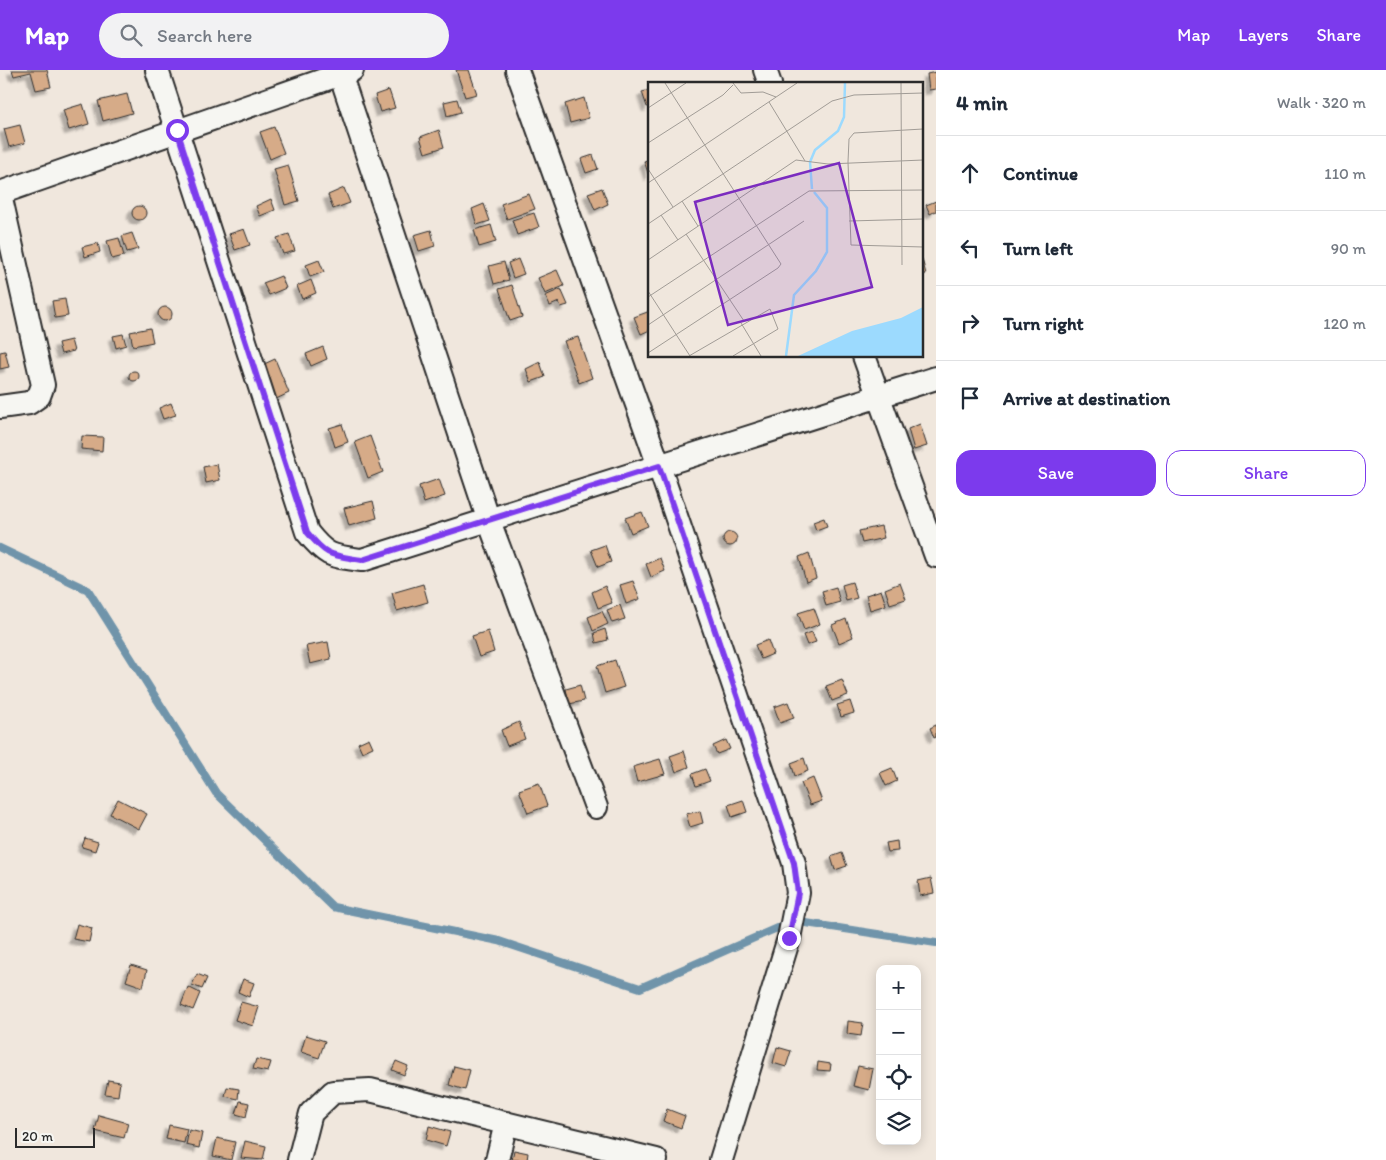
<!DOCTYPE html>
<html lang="en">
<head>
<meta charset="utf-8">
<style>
	body { margin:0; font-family:Itim,sans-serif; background:#f2f2f3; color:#1f2937 }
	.controls { position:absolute; right:15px; bottom:15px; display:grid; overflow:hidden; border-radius:10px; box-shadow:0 2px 12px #0003 }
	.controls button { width:45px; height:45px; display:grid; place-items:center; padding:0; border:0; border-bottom:1px solid #e0e1e3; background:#fff; color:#1f2937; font:25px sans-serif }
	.scale { position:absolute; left:15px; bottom:12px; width:80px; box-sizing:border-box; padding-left:5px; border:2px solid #2b2b2b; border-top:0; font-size:14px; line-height:18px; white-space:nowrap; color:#2b2b2b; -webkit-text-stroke:4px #f6f6f2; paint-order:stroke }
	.stop { position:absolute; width:15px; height:15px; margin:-11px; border:4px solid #7c3aed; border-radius:50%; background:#fff }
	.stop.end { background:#7c3aed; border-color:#fff; box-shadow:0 1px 5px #0008 }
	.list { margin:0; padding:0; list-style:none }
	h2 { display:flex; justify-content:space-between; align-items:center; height:65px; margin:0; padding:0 20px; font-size:21px }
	h2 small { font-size:16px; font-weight:400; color:#747a83 }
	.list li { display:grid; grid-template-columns:32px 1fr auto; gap:15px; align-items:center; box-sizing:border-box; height:75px; padding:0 20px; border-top:1px solid #e0e1e3 }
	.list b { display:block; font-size:19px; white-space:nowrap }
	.list em { font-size:16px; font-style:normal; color:#747a83 }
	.actions { display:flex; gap:10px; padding:15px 20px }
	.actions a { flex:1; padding:11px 0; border:1px solid #7c3aed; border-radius:15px; text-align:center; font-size:18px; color:#7c3aed }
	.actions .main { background:#7c3aed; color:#fff }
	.icon { flex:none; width:28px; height:28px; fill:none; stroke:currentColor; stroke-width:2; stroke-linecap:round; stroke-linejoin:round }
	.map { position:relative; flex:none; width:936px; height:1090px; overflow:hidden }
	header { display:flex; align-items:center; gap:30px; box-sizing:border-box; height:70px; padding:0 25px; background:#7c3aed; color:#fff }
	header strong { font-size:24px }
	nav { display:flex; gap:28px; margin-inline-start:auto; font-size:18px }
	.search { width:350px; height:45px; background:#f2f2f3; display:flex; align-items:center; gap:12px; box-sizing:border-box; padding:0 18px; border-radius:28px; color:#747a83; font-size:19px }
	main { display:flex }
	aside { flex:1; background:#fff }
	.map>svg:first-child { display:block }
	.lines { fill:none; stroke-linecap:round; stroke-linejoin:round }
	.stream { stroke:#6f94aa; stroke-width:8 }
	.building { fill:#d6ab88; stroke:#2b2b2b; filter:url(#shadow) }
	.minor-casing { stroke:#2b2b2b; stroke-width:26 }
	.minor { stroke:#f6f6f2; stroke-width:22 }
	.route { stroke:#7c3aed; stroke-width:6 }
	.inset-river { fill:none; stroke:#9cdafe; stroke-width:2.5 }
	.inset-road { fill:none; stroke:#a19c96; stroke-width:1 }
	.view { fill:#7b2cbf; fill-opacity:0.15; stroke:#7b2cbf; stroke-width:2.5 }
	.inset-edge { fill:none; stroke:#2b2b2b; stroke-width:2.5 }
</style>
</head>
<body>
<header>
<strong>Map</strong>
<div class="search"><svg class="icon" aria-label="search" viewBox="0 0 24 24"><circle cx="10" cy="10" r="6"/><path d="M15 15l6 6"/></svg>Search here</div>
<nav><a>Map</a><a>Layers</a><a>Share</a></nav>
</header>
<main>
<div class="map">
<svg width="936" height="1090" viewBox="0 0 936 1090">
	<defs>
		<filter id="shadow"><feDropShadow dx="-4.5" dy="4.5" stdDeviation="1" flood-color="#0004"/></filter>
	</defs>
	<rect width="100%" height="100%" fill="#f0e7dd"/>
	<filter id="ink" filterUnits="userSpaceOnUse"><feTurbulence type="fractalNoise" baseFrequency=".02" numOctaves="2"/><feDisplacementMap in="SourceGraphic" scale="10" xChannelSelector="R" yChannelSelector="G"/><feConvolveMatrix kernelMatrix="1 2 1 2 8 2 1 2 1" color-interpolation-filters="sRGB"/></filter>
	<g filter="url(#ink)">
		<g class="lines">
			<!-- stream -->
			<path class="stream" d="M0,478L88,520L216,723L333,837L499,871L640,918L793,851L936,873"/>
		</g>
		<!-- building -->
		<path class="building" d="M12,0H47L51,17L36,20L31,2L14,6Z
			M456,0H469L477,24L465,27Z
			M936,2V19L929,20L927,4Z
			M389,20L395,38L380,42L375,25Z
			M650,20V36L647,37L642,22Z
			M127,24L132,43L103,51L98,31Z
			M584,28L589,48L570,53L565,34Z
			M457,29L461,42L447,46L444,32Z
			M83,34L89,54L69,60L63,40Z
			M20,55L25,73L9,77L4,59Z
			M274,57L284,83L270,89L260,62Z
			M439,60L444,77L425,83L420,67Z
			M593,85L598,99L586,103L581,89Z
			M650,89V105L649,106L644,91Z
			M288,95L299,131L285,135L274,99Z
			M344,118L350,133L333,139L328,125Z
			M602,118L608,134L595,140L588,123Z
			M529,124L535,139L507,149L501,134Z
			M271,129L275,140L260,146L256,136Z
			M936,131V141L930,144L926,135Z
			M484,134L490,151L477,155L472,139Z
			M132 143a7 7 0 1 1 14 0a7 7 0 1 1-14 0Z
			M534,143L539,157L517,165L512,150Z
			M491,155L496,172L479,177L474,160Z
			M244,159L250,175L235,180L229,164Z
			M431,160L435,176L419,181L414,165Z
			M132,163L138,179L127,182L122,166Z
			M289,164L295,181L283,184L277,168Z
			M119,168L124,186L112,189L107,171Z
			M98,173L100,182L85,187L82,177Z
			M518,189L524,204L513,208L508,193Z
			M922,189L926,204L922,205Z
			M319,190L324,202L310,207L306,195Z
			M504,192L509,210L494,214L489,196Z
			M557,200L564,216L545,224L538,208Z
			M281,206L286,218L269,225L263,213Z
			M311,210L316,223L302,229L297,216Z
			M512,215L522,247L510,251L499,219Z
			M561,219L568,235L561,237L559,232L550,236L545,226Z
			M65,229L68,246L55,248L52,231Z
			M158 244a7 7 0 1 1 14 0a7 7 0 1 1-14 0Z
			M650,241V260L641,264L634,247Z
			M150,258L153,272L133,276L130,262Z
			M123,264L126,275L116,278L113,266Z
			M578,267L592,308L579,313L564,271Z
			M71,270L74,281L61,284L58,273Z
			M323,277L327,289L311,296L306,284Z
			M5,281L9,297L0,299V282Z
			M275,289L289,323L276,329L262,295Z
			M540,292L545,307L531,312L526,299Z
			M129 306a5 5 0 1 1 10 0a5 5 0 1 1-10 0Z
			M171,333L176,345L163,349L159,338Z
			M342,354L348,372L335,377L329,358Z
			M920,354L927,376L914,380L908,359Z
			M82,366L103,367L102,381L81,379Z
			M370,366L383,402L368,408L355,372Z
			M217,394L220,410L206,413L203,397Z
			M439,409L445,426L424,433L419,416Z
			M373,431L377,448L349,456L344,438Z
			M642,442L648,456L631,463L625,448Z
			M824,448L827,456L816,460L813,452Z
			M881,456L884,468L862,473L859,461Z
			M723 469a7 7 0 1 1 14 0a7 7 0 1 1-14 0Z
			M605,475L611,492L598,497L591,480Z
			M809,483L816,508L806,512L799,487Z
			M660,488L665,501L651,507L646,494Z
			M633,511L640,529L626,534L620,515Z
			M852,512L857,528L846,531L842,515Z
			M900,513L906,529L890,534L885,519Z
			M423,514L428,532L397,541L392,523Z
			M605,516L612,533L598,538L592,522Z
			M836,517L840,532L826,536L822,521Z
			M881,520L886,535L870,540L866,525Z
			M620,535L625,549L612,553L607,540Z
			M814,538L820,554L804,560L798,543Z
			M602,541L608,554L593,561L588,547Z
			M846,549L853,567L839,573L832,555Z
			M605,559L608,570L596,573L594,563Z
			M488,561L494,582L479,587L472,566Z
			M812,562L816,572L807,575L803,565Z
			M768,570L773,584L761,589L755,575Z
			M328,572L331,589L310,594L306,576Z
			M615,590L624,617L605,623L597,596Z
			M842,610L848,625L832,631L826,616Z
			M580,615L584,631L569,634L566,619Z
			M850,631L854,643L841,647L837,635Z
			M788,632L794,648L780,653L774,637Z
			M519,652L525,669L507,676L501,660Z
			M936,655V667L934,668L930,658Z
			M369,668L373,677L362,682L358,673Z
			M726,670L730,679L717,684L713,676Z
			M684,681L689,697L676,702L670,686Z
			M804,688L808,701L795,706L791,693Z
			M660,689L665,704L637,712L633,697Z
			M892,698L897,711L886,716L880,703Z
			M705,699L710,711L696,716L692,704Z
			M813,708L822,731L810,735L801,713Z
			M539,713L547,736L528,743L519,720Z
			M118,729L147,744L139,759L110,744Z
			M743,730L747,742L732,747L728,735Z
			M700,741L703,753L690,757L686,744Z
			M85,768L98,772L95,781L82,777Z
			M897,771L898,781L888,782L886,773Z
			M842,783L847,796L835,800L831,787Z
			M931,808L934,823L920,826L918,811Z
			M77,854L92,858L89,872L73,869Z
			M131,895L147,900L143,917L126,911Z
			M197,904L207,908L202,919L192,915Z
			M243,909L254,913L249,927L238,922Z
			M188,917L200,923L193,940L181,935Z
			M241,932L259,937L253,956L235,950Z
			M848,951L863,953L861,966L847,964Z
			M306,965L325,971L319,988L301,982Z
			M777,977L791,981L786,997L773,993Z
			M256,989L271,992L268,1002L253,999Z
			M396,991L408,996L404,1005L392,1000Z
			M818,992L831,994L830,1001L817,1000Z
			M454,996L470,1000L465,1020L449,1015Z
			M858,996L873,999L869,1020L853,1016Z
			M108,1010L120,1012L118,1026L105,1024Z
			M227,1017L239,1019L238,1029L225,1026Z
			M240,1031L249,1033L246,1047L236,1044Z
			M667,1039L685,1046L681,1058L663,1051Z
			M99,1045L128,1053L124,1068L95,1061Z
			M169,1055L187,1059L184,1073L166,1069Z
			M429,1056L450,1062L446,1076L426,1070Z
			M189,1060L202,1063L199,1078L186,1075Z
			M217,1068L235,1072L231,1090L213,1086Z
			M245,1071L266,1076L263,1090L241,1088Z
			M514,1080L528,1083L527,1090H512Z"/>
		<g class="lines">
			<!-- minor casing -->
			<g class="minor-casing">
				<path id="minor" d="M157,0L307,462C327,487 331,486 362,490L936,308
					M339,0L489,451L596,737
					M517,0L659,396L794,793L798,823L789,868L721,1090
					M765,0L770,14
					M0,123L352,0
					M0,124L43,315L39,326L29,333L0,337
					M864,286L936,486
					M299,1090L311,1043L333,1022L370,1020L656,1090
					M497,1090L506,1053"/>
			</g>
			<!-- minor -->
			<use href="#minor" class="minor"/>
		</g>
	</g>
	<g class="lines" filter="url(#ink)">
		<!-- route -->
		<path class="route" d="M177,60L307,462C327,487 331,485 362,490L659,396L794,793L798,823L789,868"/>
	</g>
	<!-- overview -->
	<g transform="translate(648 12)">
		<rect width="275" height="275" fill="#f0e7dd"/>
		<path d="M275,225V274H150L204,249L253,236Z" fill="#9cdafe"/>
		<path class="inset-river" d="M164,107L162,80L167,68L190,49L196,35L197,1M138,274L146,213L168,189L179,170V126L166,110"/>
		<path class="inset-road" d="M85,1L93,11L115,10L128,15M253,1L254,183M121,20L157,79M0,26L38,1M275,47L206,51L201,57L200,80L203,163L275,165M0,61L75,13L85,3M0,87L25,125M0,101L149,1M34,119L50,144M13,133L30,158M201,139L275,137M0,142L184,19L206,13L275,11M38,152L96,239M0,178L148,78L180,82L275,78M0,209L42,274M0,215L161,109L275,108M93,241L113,274M0,243L156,139M0,271L130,186L133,182L17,1M41,274L122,227L130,247L85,274"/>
		<path class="view" d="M191,81L224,205L80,243L47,120Z"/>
		<rect width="275" height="275" class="inset-edge"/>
	</g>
</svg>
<div class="controls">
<button>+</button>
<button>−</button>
<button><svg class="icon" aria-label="locate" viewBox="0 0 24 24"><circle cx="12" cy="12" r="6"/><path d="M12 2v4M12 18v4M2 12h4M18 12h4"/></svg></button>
<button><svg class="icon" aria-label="layers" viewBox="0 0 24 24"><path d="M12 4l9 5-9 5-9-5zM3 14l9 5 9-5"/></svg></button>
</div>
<div class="scale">20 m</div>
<div class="stop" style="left:177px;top:60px"></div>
<div class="stop end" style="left:789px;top:868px"></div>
</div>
<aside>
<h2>4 min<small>Walk · 320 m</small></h2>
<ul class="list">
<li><svg class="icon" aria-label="ahead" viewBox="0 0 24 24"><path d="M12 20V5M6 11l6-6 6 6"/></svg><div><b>Continue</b></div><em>110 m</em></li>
<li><svg class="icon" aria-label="left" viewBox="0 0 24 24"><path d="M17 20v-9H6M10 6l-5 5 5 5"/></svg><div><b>Turn left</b></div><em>90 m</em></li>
<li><svg class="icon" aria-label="right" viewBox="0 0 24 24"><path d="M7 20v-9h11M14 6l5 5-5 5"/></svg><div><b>Turn right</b></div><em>120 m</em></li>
<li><svg class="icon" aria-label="arrive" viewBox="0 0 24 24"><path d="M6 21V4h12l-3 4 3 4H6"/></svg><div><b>Arrive at destination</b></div></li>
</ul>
<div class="actions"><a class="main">Save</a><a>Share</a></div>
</aside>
</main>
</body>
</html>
